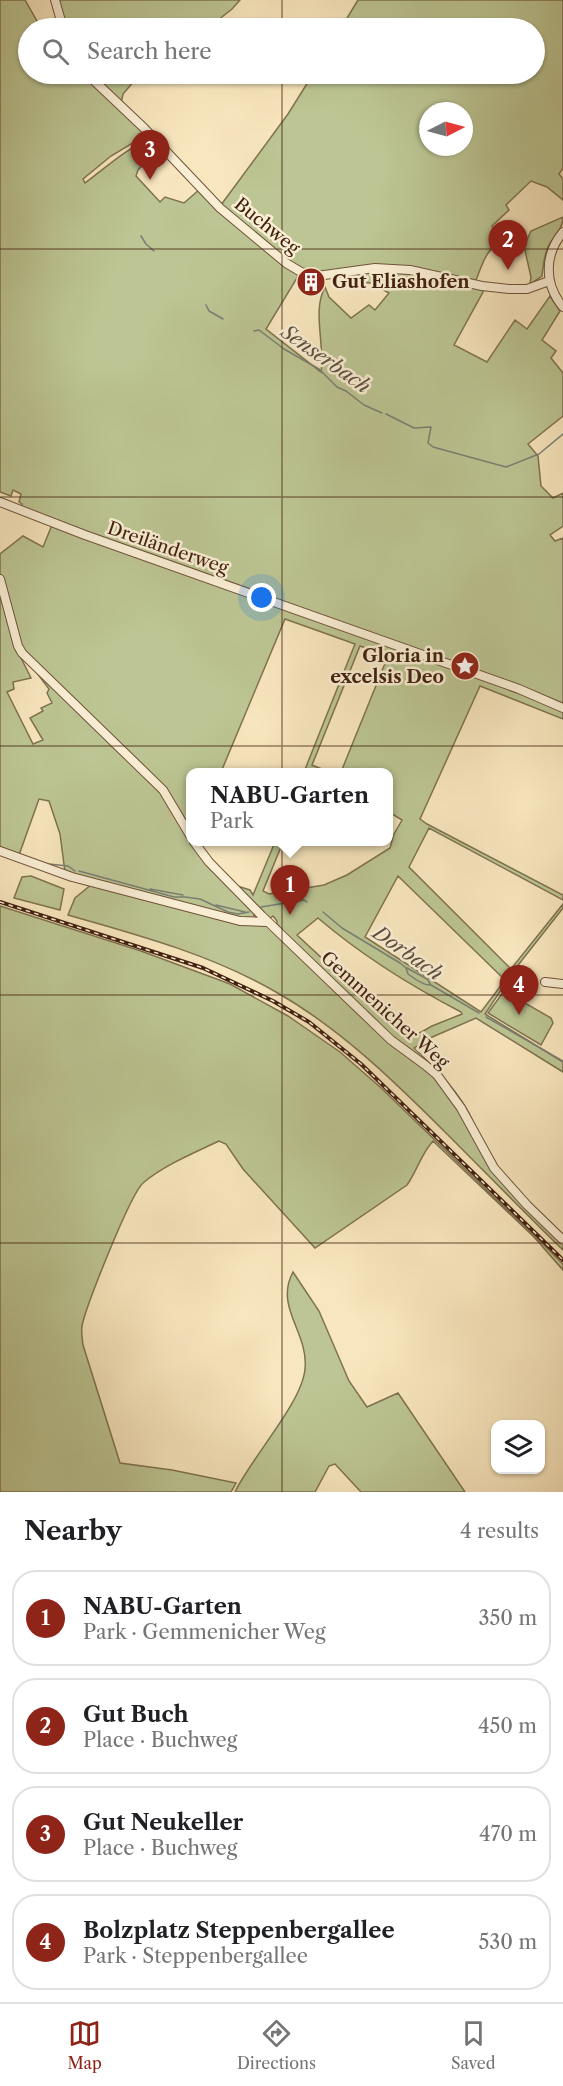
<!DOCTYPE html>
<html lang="en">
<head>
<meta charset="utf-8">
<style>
	body { margin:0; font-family:"Libre Caslon Text",serif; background:#f6f6f6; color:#202124 }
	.controls { position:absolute; right:18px; bottom:18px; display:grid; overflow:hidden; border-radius:12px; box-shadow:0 2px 4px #0004 }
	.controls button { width:54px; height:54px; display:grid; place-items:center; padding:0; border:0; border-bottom:2px solid #e0e0e0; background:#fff; color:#202124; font:30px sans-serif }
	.compass { position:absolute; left:419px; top:102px; width:54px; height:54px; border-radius:50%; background:#fff; box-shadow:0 2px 4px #0004; rotate:84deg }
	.you { position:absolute; left:262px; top:598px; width:21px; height:21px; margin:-15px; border:4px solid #fff; border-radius:50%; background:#1a73e8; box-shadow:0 0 0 9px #1a73e833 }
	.badge { display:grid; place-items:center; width:39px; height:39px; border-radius:50%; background:#8f2418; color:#fff; font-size:20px; font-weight:700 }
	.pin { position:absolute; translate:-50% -50px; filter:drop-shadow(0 2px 3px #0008) }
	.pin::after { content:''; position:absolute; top:32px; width:21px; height:18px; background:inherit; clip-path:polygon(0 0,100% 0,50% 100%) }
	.popup { position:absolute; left:186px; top:768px; width:207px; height:78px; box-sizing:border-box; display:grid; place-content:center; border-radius:12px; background:#fff; filter:drop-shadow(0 2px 4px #0005); font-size:20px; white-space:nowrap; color:#757577 }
	.popup b { font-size:22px; color:#202124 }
	.popup::after { content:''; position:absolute; left:50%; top:100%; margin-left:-12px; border:12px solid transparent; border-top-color:#fff }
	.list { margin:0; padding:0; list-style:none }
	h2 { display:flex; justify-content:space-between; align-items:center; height:78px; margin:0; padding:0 24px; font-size:26px }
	h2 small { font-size:20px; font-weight:400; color:#757577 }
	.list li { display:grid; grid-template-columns:39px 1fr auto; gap:18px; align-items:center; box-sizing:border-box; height:96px; margin:0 12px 12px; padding:0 12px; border:2px solid #e0e0e0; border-radius:24px }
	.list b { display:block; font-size:22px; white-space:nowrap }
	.list p { margin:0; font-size:20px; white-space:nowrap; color:#757577 }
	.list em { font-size:20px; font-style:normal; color:#757577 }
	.icon { flex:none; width:33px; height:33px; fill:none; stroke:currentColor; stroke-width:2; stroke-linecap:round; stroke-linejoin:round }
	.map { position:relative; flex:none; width:563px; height:1492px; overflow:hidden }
	.search { position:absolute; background:#fff; box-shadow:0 2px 4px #0004; left:18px; right:18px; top:18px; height:66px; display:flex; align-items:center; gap:15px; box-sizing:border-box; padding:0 21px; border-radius:33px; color:#757577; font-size:22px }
	.sheet { height:510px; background:#fff }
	nav { display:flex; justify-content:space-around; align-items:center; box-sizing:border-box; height:84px; border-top:2px solid #e0e0e0; background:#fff; font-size:16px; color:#757577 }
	nav a { display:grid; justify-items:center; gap:3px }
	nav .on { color:#8f2418 }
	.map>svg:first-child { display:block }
	.green { fill:#bcc593; stroke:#7f7250; stroke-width:1.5; fill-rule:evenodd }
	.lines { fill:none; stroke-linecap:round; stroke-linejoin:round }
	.stream { stroke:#7a7f73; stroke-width:1.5 }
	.street-casing { stroke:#70523a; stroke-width:10 }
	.street { stroke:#faefd5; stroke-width:8 }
	.rail-casing { stroke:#42200e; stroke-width:4 }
	.rail { stroke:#faefd5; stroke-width:1.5; stroke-dasharray:4.5; stroke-linecap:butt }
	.grid { fill:none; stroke:#42200e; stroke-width:1.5; stroke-opacity:0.55 }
	.labels { text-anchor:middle; stroke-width:5; stroke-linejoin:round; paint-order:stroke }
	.street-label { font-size:18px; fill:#42200e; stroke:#faefd5 }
	.poi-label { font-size:18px; font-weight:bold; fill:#42200e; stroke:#faefd5; text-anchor:start }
	.water-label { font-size:20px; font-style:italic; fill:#5e4f41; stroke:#faefd5 }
</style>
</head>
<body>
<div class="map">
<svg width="563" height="1492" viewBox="0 0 563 1492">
	<rect width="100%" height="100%" fill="#f8e6be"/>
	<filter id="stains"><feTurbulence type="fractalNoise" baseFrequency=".00333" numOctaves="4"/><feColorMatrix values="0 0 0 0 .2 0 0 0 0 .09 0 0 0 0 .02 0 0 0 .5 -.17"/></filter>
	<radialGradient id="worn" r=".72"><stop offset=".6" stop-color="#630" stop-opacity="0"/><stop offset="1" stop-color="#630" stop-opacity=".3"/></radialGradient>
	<!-- green -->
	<path class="green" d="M0,0H25L37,21L41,25L37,28H28V74H86L146,135L111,156L83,179L85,183C97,175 136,139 150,142C155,143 158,148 161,151L157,156L161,160L149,171L143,165L138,170L136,176L160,202L165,197L184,203L199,190L300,273L266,329L321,372C325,344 312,311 325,287L329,297L351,318L369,305L375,310L389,293L371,283L353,282L351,272C335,273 318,275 303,271C286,266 238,220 221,205L288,114L313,74H534V28H341L358,0H563V168L559,174L563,179V200L547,187L531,181L506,205L509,210L492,226L506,242C486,246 483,263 476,280L482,286L483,292L454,345L487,362L515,320L527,329L550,296L560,311L542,340L556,351L551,358L563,373V416L528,444L538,456L541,486L553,498L563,493V526L550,535L555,541L563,538V706L237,585L21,508L22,504L19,502L21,494L13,490L11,496L0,492ZM428,111H464V147H428Z
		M56,0H240L232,9L208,28H65Z
		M92,74H140L123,94L121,103Z
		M563,217C563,230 553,236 548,247C544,256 543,266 542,276L530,284L531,277L524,246L531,231Z
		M52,525L149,562L236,590L482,679L563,711V719L480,686L420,819L427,824L563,895V900L429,828L409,867L511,969L563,904V908L515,969L485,1014L563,1062V1072L476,1018L430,1038L414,1048C433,1066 452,1085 466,1108C474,1121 478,1136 485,1150C504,1183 536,1210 563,1237V1250C524,1212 486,1173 447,1134C395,1082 341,1029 276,992C212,955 139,935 68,915L75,898L92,884L246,925L269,926L299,949L277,924V921L273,916L269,919L234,885L250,890L253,895L275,842H283L263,891L269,894L324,885L347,875L390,848L394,834L402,820L389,812V772H341L388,656L360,646L312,765L329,772H304L355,644L285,619L221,772H191V830L165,788L151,773L47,672L28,655L19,654L31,678L13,682L14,689L7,692L33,744L43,740L30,718L43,711L41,708L52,703L47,693L49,689L37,673L161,791L176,816L254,912V920L249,921L65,872L60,834L49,801L39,799L19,855L0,847V554L23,536L43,547ZM398,876L505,980L481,1012L365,937ZM318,918C360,954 411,986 461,1012L462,1014L432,1026L409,1039L297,935Z
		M31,876L64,889L60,910L14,898L22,877Z
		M0,906L141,951L230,984L288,1016L340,1052L380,1087L549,1250L563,1264V1270L534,1237L433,1141C421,1154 417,1171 407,1185L315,1248L243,1169L226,1144L219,1141C194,1153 164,1165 143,1183C130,1195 86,1306 82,1326C81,1332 82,1338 83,1345L120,1463L172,1470L236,1483L231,1492H0Z
		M504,991L551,1018L553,1023L541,1045L488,1013Z
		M293,1272L319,1311L349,1381L367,1407L398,1393L465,1492H361L335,1464L329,1466L315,1492H235C251,1458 302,1403 305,1369C309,1333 274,1307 293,1272Z"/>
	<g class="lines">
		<!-- stream -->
		<path class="stream" d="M141,236L146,244L154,251
			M206,305L209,311L223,319
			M254,331L259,330L284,349L319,369L337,387L346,391L364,405L382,413
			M386,414L414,428L431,427L428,443L433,447L506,467L539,454L563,434
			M49,864L68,866L75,871
			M79,871L174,897H185L200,899L228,912L238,914L249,912
			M150,889L183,895
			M216,905L245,912
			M261,907L304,900L307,902
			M323,912L342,928L400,963L406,968L408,974C414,978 423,986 431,985L479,1013
			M407,968L427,979L431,985
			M486,1017L563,1061"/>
		<!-- street casing -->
		<g class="street-casing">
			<path id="street" d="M55,0L63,28
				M87,74L144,128L220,208L286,263L301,272L317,276L375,268L410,270L482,286L509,289H527L549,281
				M563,232C544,255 544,284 563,307
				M0,502L85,535L519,689L563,708
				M0,579L18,646L22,653L163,790L191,837
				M194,842L209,862L262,916L391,1040L425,1065L437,1075L461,1108L494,1168L527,1205L563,1240
				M0,851L72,877L240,921L267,922
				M545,982L563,984"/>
		</g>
		<!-- street -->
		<use href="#street" class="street"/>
		<!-- rail casing -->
		<g class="rail-casing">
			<path id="rail" d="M0,902L203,968L273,1001L309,1022L361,1064L563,1260"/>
		</g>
		<!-- rail -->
		<use href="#rail" class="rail"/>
	</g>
	<!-- grid -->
	<path class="grid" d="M282,0V28M282,74V1492M0,249H563M0,497H563M0,746H563M0,995H563M0,1243H563"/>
	<!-- icons -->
	<defs>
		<g id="building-disc" transform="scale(1.5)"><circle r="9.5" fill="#8f2418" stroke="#faefd5"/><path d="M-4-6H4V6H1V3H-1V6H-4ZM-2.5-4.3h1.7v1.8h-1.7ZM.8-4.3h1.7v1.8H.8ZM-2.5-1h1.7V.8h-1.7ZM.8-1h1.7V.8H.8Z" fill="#fff"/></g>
		<g id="sight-disc" transform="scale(1.5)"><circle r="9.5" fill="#8f2418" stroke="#faefd5"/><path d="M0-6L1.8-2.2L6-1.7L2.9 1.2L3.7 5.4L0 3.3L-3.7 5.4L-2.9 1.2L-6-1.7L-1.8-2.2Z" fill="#fff"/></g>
	</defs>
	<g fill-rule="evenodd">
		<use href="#building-disc" x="311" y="282"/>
		<use href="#sight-disc" x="465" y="666"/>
	</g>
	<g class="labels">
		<!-- street labels -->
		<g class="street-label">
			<text transform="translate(267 226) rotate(39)" y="6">Buchweg</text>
			<text transform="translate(168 548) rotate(19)" y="6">Dreiländerweg</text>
			<text transform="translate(385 1010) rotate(42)" y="6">Gemmenicher Weg</text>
		</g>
		<!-- poi labels -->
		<g class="poi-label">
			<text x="332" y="288">Gut Eliashofen</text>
			<text x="444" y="662" text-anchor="end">Gloria in<tspan x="444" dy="21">excelsis Deo</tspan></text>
		</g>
		<!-- water labels -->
		<g class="water-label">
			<text transform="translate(326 359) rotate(35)" y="7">Senserbach</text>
			<text transform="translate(408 953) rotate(35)" y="7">Dorbach</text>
		</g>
	</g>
	<rect width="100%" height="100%" filter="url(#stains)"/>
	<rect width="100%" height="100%" fill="url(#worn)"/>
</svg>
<div class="controls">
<button><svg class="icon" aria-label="layers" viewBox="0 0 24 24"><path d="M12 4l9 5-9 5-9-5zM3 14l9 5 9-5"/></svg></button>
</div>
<svg class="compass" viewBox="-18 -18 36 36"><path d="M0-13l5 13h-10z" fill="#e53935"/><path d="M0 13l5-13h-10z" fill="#757577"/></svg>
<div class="you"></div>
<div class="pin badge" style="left:290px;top:915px">1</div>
<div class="popup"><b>NABU-Garten</b>Park</div>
<div class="pin badge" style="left:508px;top:270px">2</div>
<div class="pin badge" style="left:150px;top:180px">3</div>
<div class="pin badge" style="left:519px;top:1015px">4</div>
<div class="search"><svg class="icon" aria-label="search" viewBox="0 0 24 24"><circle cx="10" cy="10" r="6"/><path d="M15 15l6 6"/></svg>Search here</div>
</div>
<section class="sheet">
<h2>Nearby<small>4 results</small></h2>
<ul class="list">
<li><span class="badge">1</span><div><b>NABU-Garten</b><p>Park · Gemmenicher Weg</p></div><em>350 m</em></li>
<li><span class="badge">2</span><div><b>Gut Buch</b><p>Place · Buchweg</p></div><em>450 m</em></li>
<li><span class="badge">3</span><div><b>Gut Neukeller</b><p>Place · Buchweg</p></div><em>470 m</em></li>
<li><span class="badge">4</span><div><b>Bolzplatz Steppenbergallee</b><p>Park · Steppenbergallee</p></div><em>530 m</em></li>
</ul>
</section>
<nav>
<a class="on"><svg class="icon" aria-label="map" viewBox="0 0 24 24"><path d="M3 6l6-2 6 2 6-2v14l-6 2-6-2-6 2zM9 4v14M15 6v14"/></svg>Map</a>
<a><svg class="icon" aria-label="directions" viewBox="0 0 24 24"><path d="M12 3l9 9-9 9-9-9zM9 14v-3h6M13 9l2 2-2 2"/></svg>Directions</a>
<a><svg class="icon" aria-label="saved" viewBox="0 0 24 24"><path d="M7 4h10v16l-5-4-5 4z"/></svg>Saved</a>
</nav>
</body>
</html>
